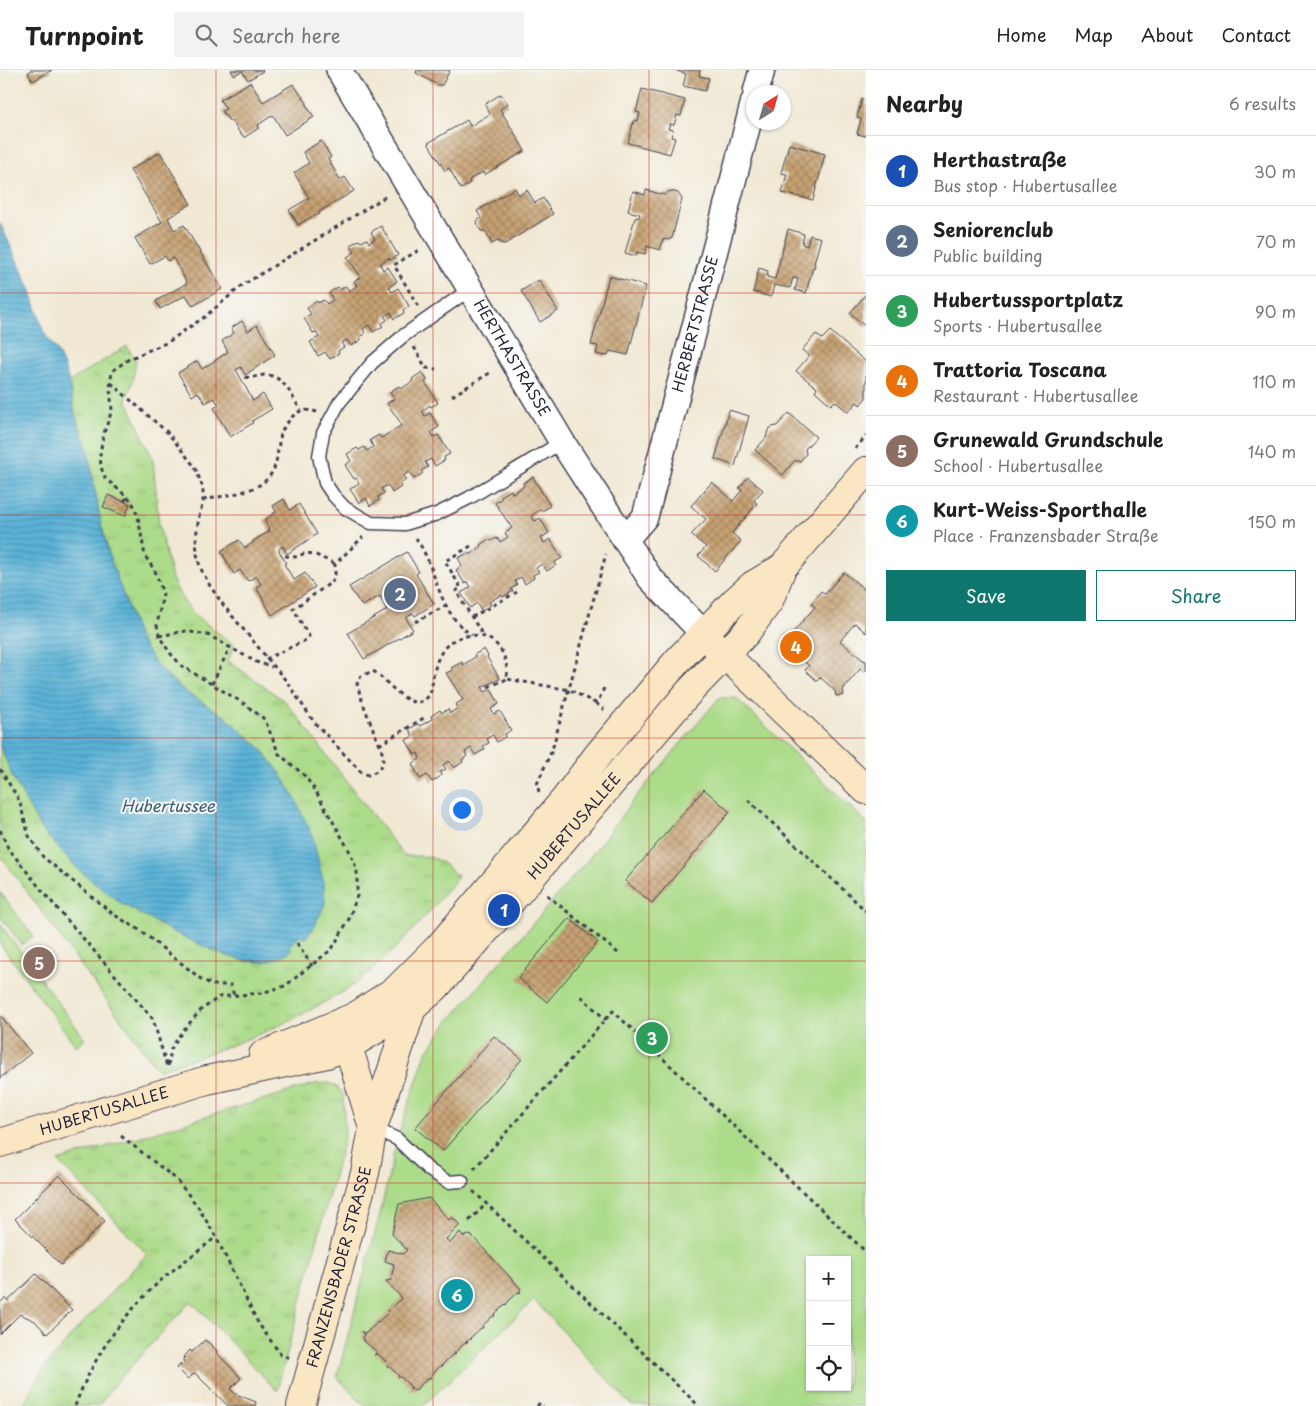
<!DOCTYPE html>
<html lang="en">
<head>
<meta charset="utf-8">
<style>
	body { margin:0; font-family:"Playpen Sans",sans-serif; background:#f2f2f2; color:#222 }
	.controls { position:absolute; right:15px; bottom:15px; display:grid; overflow:hidden; border-radius:0px; box-shadow:0 1px 4px #0004 }
	.controls button { width:45px; height:45px; display:grid; place-items:center; padding:0; border:0; border-bottom:1px solid #e0e0e0; background:#fff; color:#222; font:25px sans-serif }
	.compass { position:absolute; left:746px; top:15px; width:45px; height:45px; border-radius:50%; background:#fff; box-shadow:0 1px 4px #0004; rotate:37deg }
	.you { position:absolute; left:461px; top:739px; width:18px; height:18px; margin:-12px; border:4px solid #fff; border-radius:50%; background:#1a73e8; box-shadow:0 0 0 8px #1a73e833 }
	.badge { display:grid; place-items:center; width:32px; height:32px; border-radius:50%; background:#0f766e; color:#fff; font-size:16px; font-weight:700 }
	.pin { position:absolute; translate:-50% -50%; border:2px solid #fff; box-shadow:0 1px 5px #0006 }
	.list { margin:0; padding:0; list-style:none }
	h2 { display:flex; justify-content:space-between; align-items:center; height:65px; margin:0; padding:0 20px; font-size:21px }
	h2 small { font-size:16px; font-weight:400; color:#767676 }
	.list li { display:grid; grid-template-columns:32px 1fr auto; gap:15px; align-items:center; box-sizing:border-box; height:70px; padding:0 20px; border-top:1px solid #e0e0e0 }
	.list b { display:block; font-size:19px; white-space:nowrap }
	.list p { margin:0; font-size:16px; white-space:nowrap; color:#767676 }
	.list em { font-size:16px; font-style:normal; color:#767676 }
	.actions { display:flex; gap:10px; padding:15px 20px }
	.actions a { flex:1; padding:11px 0; border:1px solid #0f766e; border-radius:0px; text-align:center; font-size:18px; color:#0f766e }
	.actions .main { background:#0f766e; color:#fff }
	.icon { flex:none; width:28px; height:28px; fill:none; stroke:currentColor; stroke-width:2; stroke-linecap:round; stroke-linejoin:round }
	.map { position:relative; flex:none; width:866px; height:1336px; overflow:hidden }
	header { display:flex; align-items:center; gap:30px; box-sizing:border-box; height:70px; padding:0 25px; background:#fff; border-bottom:1px solid #e0e0e0 }
	header strong { font-size:24px }
	nav { display:flex; gap:28px; margin-inline-start:auto; font-size:18px }
	.search { width:350px; height:45px; background:#f2f2f2; display:flex; align-items:center; gap:12px; box-sizing:border-box; padding:0 18px; border-radius:0px; color:#767676; font-size:19px }
	main { display:flex }
	aside { flex:1; background:#fff }
	.map>svg:first-child { display:block }
	.grass { fill:#acdb89; stroke:#677e62; fill-rule:evenodd }
	.park { fill:url(#park-tufts); stroke:#677e62 }
	.water { fill:url(#water-rules); stroke:#3e6a89 }
	.building { fill:url(#building-cross-hatch) }
	.lines { fill:none; stroke-linecap:round; stroke-linejoin:round }
	.lane-casing { stroke:#414052; stroke-width:15 }
	.street-casing { stroke:#414052; stroke-width:28 }
	.secondary-casing { stroke:#414052; stroke-width:30 }
	.path { stroke:#414052; stroke-width:3; stroke-dasharray:4 4; stroke-linecap:butt }
	.lane { stroke:#fff; stroke-width:12 }
	.street { stroke:#fff; stroke-width:25 }
	.secondary { stroke:#fbe6c4; stroke-width:28 }
	.grid { fill:none; stroke:#c8321e; stroke-width:1; stroke-opacity:0.55 }
	.labels { text-anchor:middle; stroke-width:4; stroke-linejoin:round; paint-order:stroke }
	.street-label { font-size:15px; fill:#22223b; stroke:#f6f6f2 }
	.water-label { font-size:16px; font-style:italic; fill:#385c79; stroke:#f6f6f2 }
</style>
</head>
<body>
<header>
<strong>Turnpoint</strong>
<div class="search"><svg class="icon" aria-label="search" viewBox="0 0 24 24"><circle cx="10" cy="10" r="6"/><path d="M15 15l6 6"/></svg>Search here</div>
<nav><a>Home</a><a>Map</a><a>About</a><a>Contact</a></nav>
</header>
<main>
<div class="map">
<svg width="866" height="1336" viewBox="0 0 866 1336">
	<defs>
		<pattern id="park-tufts" width="24" height="20" patternUnits="userSpaceOnUse" patternTransform="scale(1.25)"><rect width="24" height="20" fill="#acdb89"/><path d="M3 7l-1-3M5 7V3M7 7l1-3M15 17l-1-3M17 17v-4M19 17l1-3" fill="none" stroke="#94bc77"/></pattern>
		<pattern id="water-rules" width="6" height="5" patternUnits="userSpaceOnUse" patternTransform="scale(1.25)"><rect width="6" height="5" fill="#5ab2d7"/><path d="M0 2.5h6" fill="none" stroke="#4a90b0"/></pattern>
		<pattern id="building-cross-hatch" width="8" height="8" patternUnits="userSpaceOnUse" patternTransform="scale(1.25)"><rect width="8" height="8" fill="#c7a273"/><path d="M0 0l8 8M0 8l8-8" fill="none" stroke="#a18460"/></pattern>
	</defs>
	<rect width="100%" height="100%" fill="#f6f6f2"/>
	<filter id="ink" filterUnits="userSpaceOnUse"><feTurbulence type="fractalNoise" baseFrequency=".02" numOctaves="2"/><feDisplacementMap in="SourceGraphic" scale="10" xChannelSelector="R" yChannelSelector="G"/><feConvolveMatrix kernelMatrix="1 2 1 2 8 2 1 2 1" color-interpolation-filters="sRGB"/></filter>
	<filter id="wash" filterUnits="userSpaceOnUse"><feTurbulence type="fractalNoise" baseFrequency=".0096" numOctaves="4" result="noise"/><feDisplacementMap in="SourceGraphic" scale="20" xChannelSelector="R" yChannelSelector="G"/><feGaussianBlur stdDeviation="1.12" result="paint"/><feColorMatrix in="noise" values="0 0 0 0 0 0 0 0 0 0 0 0 0 0 0 0 0 1.4 0 .05"/><feComposite in="paint" operator="in"/></filter>
	<g filter="url(#wash)">
		<rect width="100%" height="100%" fill="#f1e8d3"/>
		<!-- grass -->
		<path class="grass" d="M719,628H736L866,752V1336H632L534,1230L423,1336H365L337,1307L380,1144L397,1069L426,983L448,952L587,791L635,728ZM810,1190H847V1317H810Z
			M0,822L33,866L22,875L0,846Z
			M0,854L85,969L76,976L0,874Z"/>
		<!-- park -->
		<path class="park" d="M127,276L136,291L132,314L126,329L153,389L159,456L172,509L182,529L196,546L234,575L228,591L286,632L404,786C434,786 437,786 458,807C427,845 397,880 359,911C348,920 335,926 323,933C271,963 215,982 158,1000L0,785V675L13,708L121,833L173,862L221,884L246,891L288,875L301,866L295,728L280,703L261,678L223,645L184,621L157,596L139,569L111,491L101,454L87,375L75,345L69,312Z
			M328,1013L337,1017L343,1024L345,1065L277,1321L191,1231L113,1316L99,1336H23L44,1298L70,1267L147,1184L58,1091L315,1014Z"/>
		<!-- water -->
		<path class="water" d="M0,153L31,221L44,263L57,281L64,296L69,312L75,345L87,375L101,454L111,491L139,569L157,596L184,621L223,645L261,678L280,703L295,728L313,768L324,815L325,834L313,859L305,869L301,866L289,875L292,880L281,887L262,892L245,891L221,884L173,862L121,833L80,801L41,759L13,708L0,675Z"/>
		<g id="blocks">
			<!-- building -->
			<path class="building" d="M30,0H52L33,11L28,4Z
				M231,0H262L263,1L248,10L242,1L234,5Z
				M417,0H450L442,15H438L416,3Z
				M675,0H700L699,6L709,8L705,21L683,16L686,4Z
				M250,12L263,32L293,14L307,33L306,35L314,47L285,65L273,45L258,55L259,58L245,67L241,65L232,51H229L222,41L226,39L220,30Z
				M642,19L685,30L681,46L677,45L674,55L670,54L668,59L673,60L671,67L675,68L670,84L628,73L634,50L638,51L640,43L636,42Z
				M501,24L508,34L500,39L525,81L484,105L483,102L469,110L470,113L461,119L449,98L445,101L428,73L467,50L470,56L490,44L485,34Z
				M862,29L866,30V66L857,64L861,49L857,47Z
				M321,71L331,87L328,89L340,110L345,107L354,121L319,142L320,144L316,146L315,145L298,155L289,140L309,128L294,103L309,93L303,82Z
				M789,74L825,84L813,130L782,123L787,104L781,103Z
				M160,82L191,134L168,148L174,160L184,155L222,219L193,236L186,225L160,239L156,231L187,213L173,188L168,191L165,186L150,194L135,168L162,152L130,100Z
				M515,118L519,125L527,120L535,133L543,128L553,144L505,174L500,173L499,170L492,174L485,161H481L477,154L478,150L481,148L477,141Z
				M646,120L664,125L670,121L678,123L682,129L672,168L668,170L663,169L660,180L647,176L645,184L637,182L636,186L625,183L635,148L639,147L640,144L628,141L633,121L645,125Z
				M381,156L398,185L390,190L389,188L380,194L383,200L388,197L397,211L389,217L392,222L398,218L409,236L403,240L404,243L394,249L391,242L384,246L387,250L381,254L383,256L373,262L369,255L363,259L365,264L360,267L361,270L351,276L347,270L341,273L344,277L338,281L339,283L330,289L325,282L318,286L310,272L319,267L316,262L313,263L304,248L311,244L307,238L317,231L318,233L324,230L327,234L333,230L329,223L338,217L340,220L346,216L349,221L357,216L354,211L361,207L347,187L355,182L350,175L359,170L361,172L367,169L369,173L375,169L371,162Z
				M788,159L804,164L802,174L807,176L810,165L821,168L814,193L815,194L814,198L813,197L806,223L795,220L798,209L793,208L790,218L774,215L771,227L753,222L759,198L768,201L767,207L775,209Z
				M609,206L646,216L628,285L610,281L608,285L604,286L596,284L598,276L591,275Z
				M539,210L558,241L540,252L521,221Z
				M866,224V257L850,243Z
				M242,251L248,261L257,255L275,285L245,305L241,297L236,300L238,303L253,331L263,324L272,339L252,351L253,353L230,367L214,338L219,335L214,328L205,333L198,322L192,326L178,303L197,291L202,299L228,282L222,271L234,263L231,258Z
				M830,261L866,292V328L860,335L857,332L848,342L835,331L831,335L815,321L817,318L796,301L809,286L802,280L816,264L822,269Z
				M422,302L427,310L425,312L438,333L431,337L430,335L422,341L425,346L430,343L439,357L431,362L434,367L438,365L450,384L444,387L445,390L435,396L431,389L425,392L428,397L421,401L423,403L414,409L409,402L403,406L406,410L400,414L401,417L392,423L388,415L381,419L384,423L378,427L379,430L370,436L366,428L359,433L350,419L359,413L356,408L354,409L345,395L351,391L347,384L357,378L359,380L364,377L367,381L373,377L370,370L379,365L381,368L402,355L387,333L394,329L390,322L399,316L401,319L413,311L412,309Z
				M729,340L749,346L735,396L715,389Z
				M789,343L816,367L805,379L806,384L800,391H794L783,405L755,380L766,368L768,360L772,357L777,356Z
				M533,407L550,436L542,441L541,439L531,446L535,451L540,448L549,463L541,468L544,473L550,469L562,488L555,492L556,495L547,501L542,494L536,498L539,502L533,505L534,508L525,514L521,507L515,511L517,515L511,519L513,521L503,527L501,525L489,532L491,535L482,541L477,533L470,538L461,523L471,517L468,512L465,514L456,500L462,495L458,488L468,483L470,485L473,483V482L481,477L480,475L489,469L491,471L497,468L500,472L508,467L505,463L512,458L495,433L502,428L501,426L511,420L512,423L515,422L524,416L523,413Z
				M748,407L763,420L754,430L757,434L732,463L741,471L715,501L698,486L706,477L691,465L706,449L691,436L712,412L733,431L742,420L739,418Z
				M108,425L130,434L125,446L103,437Z
				M284,429L290,440L299,434L317,464L287,484L283,476L279,479V481L286,493L284,494L294,510L305,503L315,517L272,545L256,517L261,514L256,506L248,511L240,500L234,504L221,481L239,470L245,478L254,472L253,471L270,461L264,450L276,442L273,436Z
				M407,482L419,502L416,504L434,534L415,546L413,543L406,548L413,560L364,589L348,563L387,540L380,526L362,536L349,517Z
				M844,502L866,521V563L855,553L840,571L863,590L866,591V600L864,602L860,599L843,619L844,625L836,626L835,621L820,607L817,611L805,600L809,596L791,579H785L784,567L790,566L815,537L811,534L821,521L825,524Z
				M484,579L488,586L487,587L500,609L482,617L485,622L491,619L499,634L491,639L494,644L500,641L511,660L505,664L506,666L497,672L493,665L487,668L489,673L483,676L485,679L475,685L471,678L465,682L467,686L462,690L463,692L454,698L449,691L443,695L446,699L440,702L441,706L432,712L427,705L420,709L412,694L420,689L418,683L415,685L406,670L413,666L409,659L418,654L420,656L432,649L431,646L440,640L442,643L448,639L450,643L458,638L456,634L463,630L446,603L453,600L451,598L462,592L463,595L475,587L474,585Z
				M704,719L730,742L652,833L625,811Z
				M569,848L598,872L547,932L518,908Z
				M0,945L31,983L0,1008Z
				M494,966L522,989L443,1081L415,1058Z
				M59,1105L105,1151L61,1195L15,1149Z
				M429,1128L449,1150L452,1147L460,1155L446,1169L450,1173L460,1162L464,1167L469,1165L472,1166L521,1219L519,1221L521,1222L519,1223L518,1222L507,1233L506,1235L505,1234L494,1245L495,1246H493L482,1256L483,1258H481L470,1268L471,1269H469L466,1272H468L465,1273L454,1283L456,1284L454,1285L453,1284L442,1295L443,1296H440L430,1307L431,1308H428L417,1318V1321L416,1320L414,1321L412,1319L411,1320L410,1319L411,1317L401,1307H398L399,1306L389,1296L388,1297L387,1295L388,1294L378,1284L374,1285L377,1282L364,1271L362,1267L364,1265L361,1261L365,1264L376,1254L377,1251L378,1252L389,1242L387,1241L390,1240L401,1229V1227L386,1211L391,1210L394,1194L385,1191L388,1180L403,1184L407,1180L392,1164L399,1134Z
				M36,1204L72,1240L47,1264L35,1251L20,1244L0,1264V1233L5,1228L8,1231Z
				M205,1270L207,1272H208L217,1281L216,1282L241,1308L230,1319L236,1324L256,1332L255,1336H228L195,1303L188,1309L177,1298L184,1291H183L185,1288L184,1287L190,1280L192,1282Z"/>
		</g>
	</g>
	<g filter="url(#ink)">
		<use href="#blocks" fill-opacity="0" stroke="#414052" stroke-width="1"/>
		<g class="lines">
			<!-- lane casing -->
			<g class="lane-casing">
				<path id="lane" d="M469,220L403,266L372,293L339,333L323,363L319,386L325,413L333,425L345,438L371,453L405,454L437,444L469,428L562,372
					M373,1058L397,1069L429,1100L448,1112L462,1111"/>
			</g>
			<!-- street casing -->
			<g class="street-casing">
				<g id="street">
					<path id="s1" d="M339,0L562,372L650,508L703,563"/>
					<path d="M756,22L762,0"/>
					<path id="s2" d="M625,470L645,447L754,31"/>
				</g>
			</g>
			<!-- secondary casing -->
			<g class="secondary-casing">
				<g id="secondary">
					<path d="M711,571L866,720"/>
					<path d="M348,976L373,1058"/>
					<path d="M263,985L356,946L397,919L439,877L565,729L597,686L678,590L735,531L753,515L782,498"/>
					<path id="s3" d="M0,1073L207,1010L327,984L348,976L412,938L435,918L469,880L689,622L746,563L769,531L782,498L866,401"/>
					<path id="s4" d="M301,1336L365,1103L373,1058L412,938"/>
				</g>
			</g>
			<!-- path -->
			<path class="path" d="M418,236L394,195L419,180
				M414,277L426,298L436,299
				M245,307C254,309 257,305 265,305C283,304 293,328 301,341
				M111,313L168,363L195,397L203,418V432L199,446L196,467L197,484L200,497L210,516L224,536L287,612L314,652L360,701L368,705C376,702 383,698 383,689C383,679 376,668 373,659C367,644 361,629 357,614L361,606L373,601C385,608 405,636 420,632C423,631 428,627 430,625C434,609 433,594 443,580C449,572 456,568 466,566C494,561 509,583 507,609L570,620L597,634
				M452,326L493,301
				M855,379L866,366
				M203,430C221,426 253,423 266,410C281,396 275,377 283,359C285,355 289,351 292,347C300,339 306,339 317,342
				M124,431L128,427
				M416,468C439,502 436,541 472,565
				M471,476L445,491L461,518L456,521L482,564
				M285,486L297,487L305,483L314,484L335,494
				M472,547L517,522
				M415,552L445,536
				M159,566L185,561L208,565L256,592L272,597
				M266,589L308,569L309,566L293,539L332,512L335,505V494L363,467
				M212,614L230,577
				M488,617L507,609
				M604,618L597,634L604,640
				M379,675L427,646
				M0,699L19,730L29,766L43,787L113,844L141,861L201,909L213,915H231L234,926
				M539,722L537,714L552,680L606,484
				M748,730L866,841
				M0,760L8,778L44,823L153,949L167,997
				M547,825L618,883
				M297,873L312,896
				M581,926L606,950
				M168,996L171,979L181,963L201,940L219,927L261,923L285,916L332,879L349,849L357,826V800L349,780L315,720L304,705L279,684L267,655L263,648L243,633L182,596L170,583L159,566L157,555L163,524L155,501L145,486L138,447L132,431L105,408L101,397L100,385L103,366L112,340L110,318L112,301L129,289L168,272L203,248L243,215L388,125
				M121,1066L176,1109L198,1137L216,1167L258,1253L281,1285L290,1288
				M474,1099L613,941L866,1182
				M473,1121L699,1336
				M469,1151L486,1134
				M75,1336C93,1286 126,1240 167,1205C183,1192 200,1180 216,1167
				M537,1336L540,1333L543,1336"/>
			<!-- lane -->
			<use href="#lane" class="lane"/>
			<!-- street -->
			<use href="#street" class="street"/>
			<!-- secondary -->
			<use href="#secondary" class="secondary"/>
		</g>
	</g>
	<!-- grid -->
	<path class="grid" d="M216,0V1336M433,0V1336M649,0V1336M0,223H866M0,445H866M0,668H866M0,891H866M0,1113H866"/>
	<g class="labels">
		<!-- street labels -->
		<g class="street-label">
			<text dy="5" stroke="none"><textPath href="#s2" startOffset="230">HERBERTSTRASSE</textPath></text>
			<text dy="5" stroke="none"><textPath href="#s1" startOffset="336">HERTHASTRASSE</textPath></text>
			<text dy="5" stroke="none"><textPath href="#s3" startOffset="680">HUBERTUSALLEE</textPath></text>
			<text dy="5" stroke="none"><textPath href="#s3" startOffset="109">HUBERTUSALLEE</textPath></text>
			<text dy="5" stroke="none"><textPath href="#s4" startOffset="144">FRANZENSBADER STRASSE</textPath></text>
		</g>
		<!-- water labels -->
		<g class="water-label">
			<text x="168" y="742">Hubertussee</text>
		</g>
	</g>
</svg>
<div class="controls">
<button>+</button>
<button>−</button>
<button><svg class="icon" aria-label="locate" viewBox="0 0 24 24"><circle cx="12" cy="12" r="6"/><path d="M12 2v4M12 18v4M2 12h4M18 12h4"/></svg></button>
</div>
<svg class="compass" viewBox="-18 -18 36 36"><path d="M0-13l5 13h-10z" fill="#e53935"/><path d="M0 13l5-13h-10z" fill="#767676"/></svg>
<div class="you"></div>
<div class="pin badge" style="left:504px;top:840px;background:#1a4fb4">1</div>
<div class="pin badge" style="left:400px;top:524px;background:#5c6f8a">2</div>
<div class="pin badge" style="left:652px;top:968px;background:#2e9e5b">3</div>
<div class="pin badge" style="left:796px;top:577px;background:#e8710a">4</div>
<div class="pin badge" style="left:39px;top:893px;background:#8d6e63">5</div>
<div class="pin badge" style="left:457px;top:1225px;background:#0f9aa8">6</div>
</div>
<aside>
<h2>Nearby<small>6 results</small></h2>
<ul class="list">
<li><span class="badge" style="background:#1a4fb4">1</span><div><b>Herthastraße</b><p>Bus stop · Hubertusallee</p></div><em>30 m</em></li>
<li><span class="badge" style="background:#5c6f8a">2</span><div><b>Seniorenclub</b><p>Public building</p></div><em>70 m</em></li>
<li><span class="badge" style="background:#2e9e5b">3</span><div><b>Hubertussportplatz</b><p>Sports · Hubertusallee</p></div><em>90 m</em></li>
<li><span class="badge" style="background:#e8710a">4</span><div><b>Trattoria Toscana</b><p>Restaurant · Hubertusallee</p></div><em>110 m</em></li>
<li><span class="badge" style="background:#8d6e63">5</span><div><b>Grunewald Grundschule</b><p>School · Hubertusallee</p></div><em>140 m</em></li>
<li><span class="badge" style="background:#0f9aa8">6</span><div><b>Kurt-Weiss-Sporthalle</b><p>Place · Franzensbader Straße</p></div><em>150 m</em></li>
</ul>
<div class="actions"><a class="main">Save</a><a>Share</a></div>
</aside>
</main>
</body>
</html>
